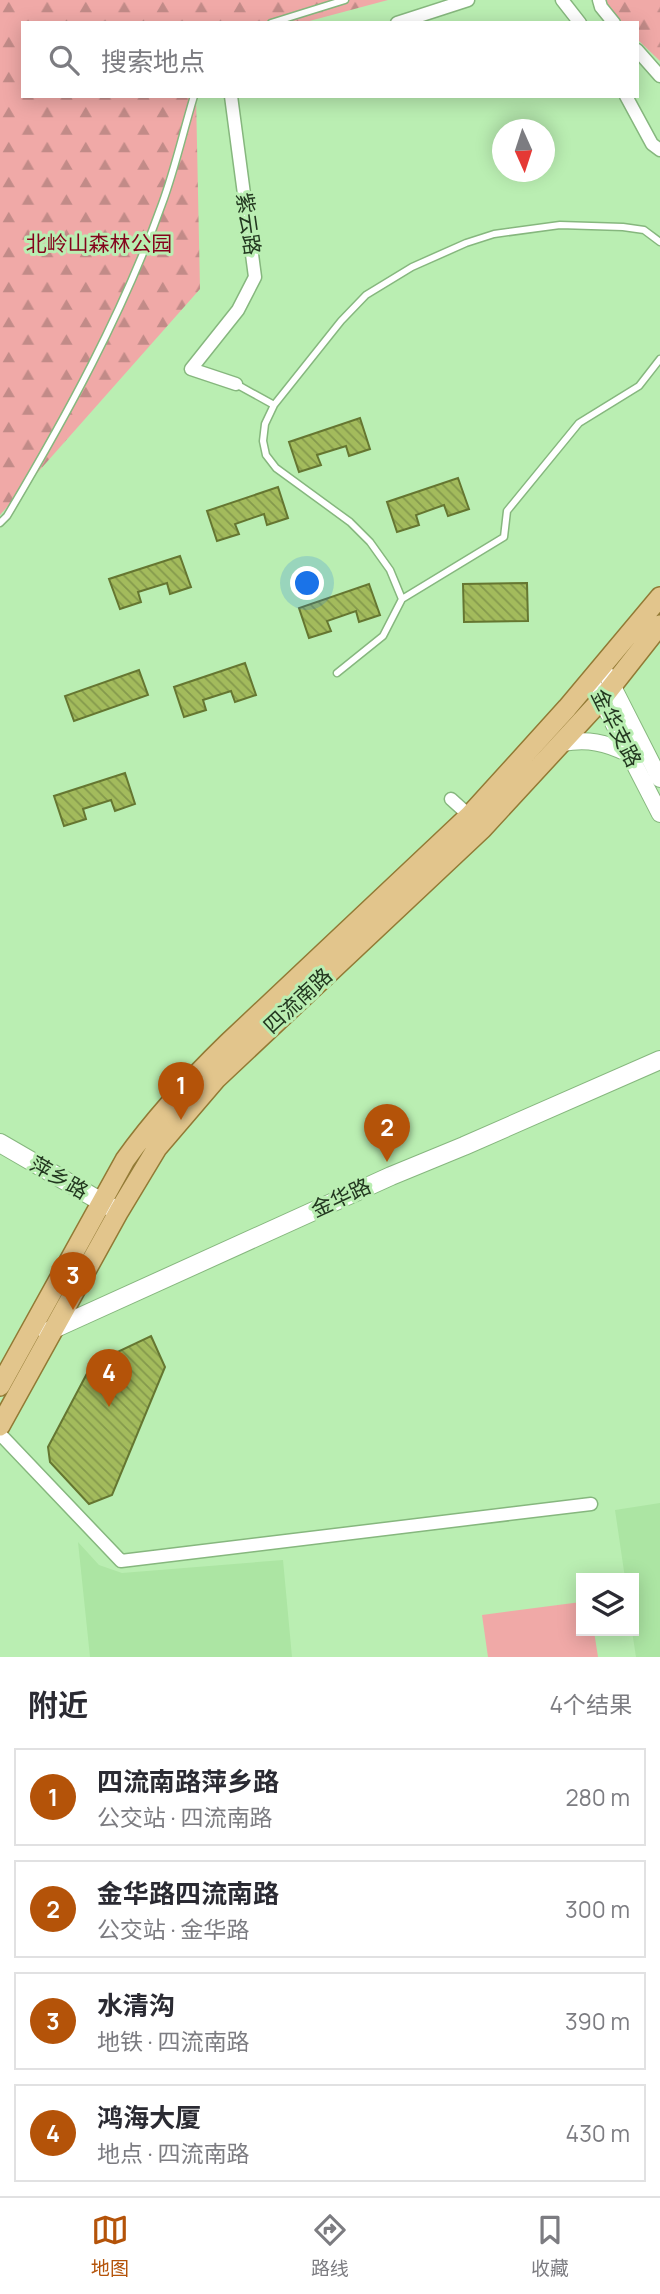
<!DOCTYPE html>
<html lang="zh">
<head>
<meta charset="utf-8">
<style>
	body { margin:0; font-family:Manrope,"Noto Sans SC",sans-serif; background:#f2f2f3; color:#2b2b33 }
	.controls { position:absolute; right:21px; bottom:21px; display:grid; overflow:hidden; border-radius:0px; box-shadow:0 4px 18px #0003 }
	.controls button { width:63px; height:63px; display:grid; place-items:center; padding:0; border:0; border-bottom:2px solid #e1e1e2; background:#fff; color:#2b2b33; font:35px sans-serif }
	.compass { position:absolute; left:492px; top:119px; width:63px; height:63px; border-radius:50%; background:#fff; box-shadow:0 4px 18px #0003; rotate:177deg }
	.you { position:absolute; left:308px; top:584px; width:24px; height:24px; margin:-18px; border:5px solid #fff; border-radius:50%; background:#1a73e8; box-shadow:0 0 0 10px #1a73e833 }
	.badge { display:grid; place-items:center; width:46px; height:46px; border-radius:50%; background:#b45309; color:#fff; font-size:23px; font-weight:700 }
	.pin { position:absolute; translate:-50% -58px; filter:drop-shadow(0 2px 4px #0008) }
	.pin::after { content:''; position:absolute; top:37px; width:24px; height:21px; background:inherit; clip-path:polygon(0 0,100% 0,50% 100%) }
	.list { margin:0; padding:0; list-style:none }
	h2 { display:flex; justify-content:space-between; align-items:center; height:91px; margin:0; padding:0 28px; font-size:30px }
	h2 small { font-size:23px; font-weight:400; color:#7c7c81 }
	.list li { display:grid; grid-template-columns:46px 1fr auto; gap:21px; align-items:center; box-sizing:border-box; height:98px; margin:0 14px 14px; padding:0 14px; border:2px solid #e1e1e2; border-radius:0px }
	.list b { display:block; font-size:26px; white-space:nowrap }
	.list p { margin:0; font-size:23px; white-space:nowrap; color:#7c7c81 }
	.list em { font-size:23px; font-style:normal; color:#7c7c81 }
	.icon { flex:none; width:38px; height:38px; fill:none; stroke:currentColor; stroke-width:2; stroke-linecap:round; stroke-linejoin:round }
	.map { position:relative; flex:none; width:660px; height:1657px; overflow:hidden }
	.search { position:absolute; background:#fff; box-shadow:0 4px 18px #0003; left:21px; right:21px; top:21px; height:77px; display:flex; align-items:center; gap:18px; box-sizing:border-box; padding:0 24px; border-radius:0px; color:#7c7c81; font-size:26px }
	.sheet { height:539px; background:#fff }
	nav { display:flex; justify-content:space-around; align-items:center; box-sizing:border-box; height:98px; border-top:2px solid #e1e1e2; background:#fff; font-size:19px; color:#7c7c81 }
	nav a { display:grid; justify-items:center; gap:4px }
	nav .on { color:#b45309 }
	.map>svg:first-child { display:block }
	.built { fill:#ace5a3 }
	.forest { fill:url(#forest-firs) }
	.green { fill:#f0a9a7 }
	.building { fill:url(#building-back-hatch); stroke:#657631; stroke-width:2 }
	.lines { fill:none; stroke-linecap:round; stroke-linejoin:round }
	.service-casing { stroke:#86b77e; stroke-width:9 }
	.minor-casing { stroke:#86b77e; stroke-width:15 }
	.tertiary-casing { stroke:#86b77e; stroke-width:18 }
	.secondary-casing { stroke:#86b77e; stroke-width:20 }
	.primary-casing { stroke:#927a35; stroke-width:22 }
	.service { stroke:#fff; stroke-width:6 }
	.minor { stroke:#fff; stroke-width:12 }
	.tertiary { stroke:#fff; stroke-width:16 }
	.secondary { stroke:#fff; stroke-width:18 }
	.primary { stroke:#e2c58c; stroke-width:19 }
	.labels { text-anchor:middle; stroke-width:6; stroke-linejoin:round; paint-order:stroke }
	.street-label { font-size:21px; fill:#233820; stroke:#baeeb2 }
	.park-label { font-size:21px; fill:#84031c; stroke:#baeeb2 }
</style>
</head>
<body>
<div class="map">
<svg width="660" height="1657" viewBox="0 0 660 1657">
	<defs>
		<pattern id="forest-firs" width="22" height="20" patternUnits="userSpaceOnUse" patternTransform="scale(1.75)"><rect width="22" height="20" fill="#f0a9a7"/><path d="M5 1l3.5 6h-7zM16 11l3.5 6h-7z" fill="#c28b88"/></pattern>
		<pattern id="building-back-hatch" width="6" height="6" patternUnits="userSpaceOnUse" patternTransform="scale(1.75)"><rect width="6" height="6" fill="#a3bb5c"/><path d="M-1 5l2 2M0 0l6 6M5-1l2 2" fill="none" stroke="#84994c"/></pattern>
	</defs>
	<rect width="100%" height="100%" fill="#baeeb2"/>
	<!-- built -->
	<path class="built" d="M660,1503V1657H636L632,1631L634,1578H625L615,1510Z
		M78,1542L99,1565L122,1573L283,1560L292,1657H90Z"/>
	<!-- forest -->
	<path class="forest" d="M0,0H388L302,23H23V96H196L200,289L0,515Z
		M597,0H660V61L637,39V23H621Z"/>
	<!-- green -->
	<path class="green" d="M581,1602V1631H594L598,1657H488L482,1615Z"/>
	<!-- building -->
	<path class="building" d="M360,418L370,449L349,456L346,446L317,455L321,465L299,472L289,442Z
		M458,478L469,509L448,516L444,505L416,515L419,525L397,532L387,502Z
		M278,487L288,518L267,525L264,514L235,524L239,534L217,541L207,511Z
		M180,556L191,587L170,594L167,583L138,592L141,602L120,609L109,579Z
		M527,583L528,621L464,622L463,584Z
		M369,584L380,615L359,622L356,611L327,621L331,631L309,638L299,608Z
		M245,663L256,695L235,702L231,691L203,700L206,710L184,717L174,687Z
		M139,670L148,695L74,721L65,696Z
		M125,773L135,804L115,811L111,800L83,809L86,819L64,826L54,796Z
		M151,1336L165,1367L112,1495L89,1504L50,1462L48,1447L92,1364Z"/>
	<g class="lines">
		<!-- service casing -->
		<g class="service-casing">
			<path id="service" d="M271,23L345,0
				M236,384L274,405
				M0,523L7,516C66,417 123,313 162,204C175,169 183,132 194,96
				M402,599L390,570L370,542L350,522L276,468L266,455L263,441L265,424L274,405L341,321L366,295L412,267L466,243L494,234L560,225L623,227L644,230L660,242
				M337,673L383,636L402,599L504,537L507,511L579,423L639,386L660,359"/>
		</g>
		<!-- minor casing -->
		<g class="minor-casing">
			<path id="minor" d="M562,0L580,23
				M599,0L601,7L614,23
				M397,23L468,0
				M637,50L660,76
				M231,96L255,277L238,310L191,369L236,384
				M626,96L652,144L660,150
				M451,799L472,818
				M0,1434L121,1561L591,1504"/>
		</g>
		<!-- tertiary casing -->
		<g class="tertiary-casing">
			<path id="tertiary" d="M607,675L660,779
				M591,680L660,814
				M562,743C588,739 605,742 629,754"/>
		</g>
		<!-- secondary casing -->
		<g class="secondary-casing">
			<path id="secondary" d="M0,1143L112,1208
				M47,1332L391,1176L464,1146L660,1060"/>
		</g>
		<!-- primary casing -->
		<g class="primary-casing">
			<path id="primary" d="M0,1386L125,1160C155,1118 191,1079 228,1043L470,815L567,708L660,597
				M0,1426L119,1211L157,1148L216,1079L482,829L601,700L660,625"/>
		</g>
		<!-- service -->
		<use href="#service" class="service"/>
		<!-- minor -->
		<use href="#minor" class="minor"/>
		<!-- tertiary -->
		<use href="#tertiary" class="tertiary"/>
		<!-- secondary -->
		<use href="#secondary" class="secondary"/>
		<!-- primary -->
		<use href="#primary" class="primary"/>
	</g>
	<g class="labels">
		<!-- street labels -->
		<g class="street-label">
			<text transform="translate(248 224) rotate(82)" y="7">紫云路</text>
			<text transform="translate(616 728) rotate(63)" y="7">金华支路</text>
			<text transform="translate(298 1001) rotate(-43)" y="7">四流南路</text>
			<text transform="translate(59 1178) rotate(30)" y="7">萍乡路</text>
			<text transform="translate(341 1198) rotate(-25)" y="7">金华路</text>
		</g>
		<!-- park labels -->
		<g class="park-label">
			<text x="99" y="251">北岭山森林公园</text>
		</g>
	</g>
</svg>
<div class="controls">
<button><svg class="icon" aria-label="layers" viewBox="0 0 24 24"><path d="M12 4l9 5-9 5-9-5zM3 14l9 5 9-5"/></svg></button>
</div>
<svg class="compass" viewBox="-18 -18 36 36"><path d="M0-13l5 13h-10z" fill="#e53935"/><path d="M0 13l5-13h-10z" fill="#7c7c81"/></svg>
<div class="you"></div>
<div class="pin badge" style="left:181px;top:1120px">1</div>
<div class="pin badge" style="left:387px;top:1162px">2</div>
<div class="pin badge" style="left:73px;top:1310px">3</div>
<div class="pin badge" style="left:109px;top:1407px">4</div>
<div class="search"><svg class="icon" aria-label="search" viewBox="0 0 24 24"><circle cx="10" cy="10" r="6"/><path d="M15 15l6 6"/></svg>搜索地点</div>
</div>
<section class="sheet">
<h2>附近<small>4个结果</small></h2>
<ul class="list">
<li><span class="badge">1</span><div><b>四流南路萍乡路</b><p>公交站 · 四流南路</p></div><em>280 m</em></li>
<li><span class="badge">2</span><div><b>金华路四流南路</b><p>公交站 · 金华路</p></div><em>300 m</em></li>
<li><span class="badge">3</span><div><b>水清沟</b><p>地铁 · 四流南路</p></div><em>390 m</em></li>
<li><span class="badge">4</span><div><b>鸿海大厦</b><p>地点 · 四流南路</p></div><em>430 m</em></li>
</ul>
</section>
<nav>
<a class="on"><svg class="icon" aria-label="map" viewBox="0 0 24 24"><path d="M3 6l6-2 6 2 6-2v14l-6 2-6-2-6 2zM9 4v14M15 6v14"/></svg>地图</a>
<a><svg class="icon" aria-label="directions" viewBox="0 0 24 24"><path d="M12 3l9 9-9 9-9-9zM9 14v-3h6M13 9l2 2-2 2"/></svg>路线</a>
<a><svg class="icon" aria-label="saved" viewBox="0 0 24 24"><path d="M7 4h10v16l-5-4-5 4z"/></svg>收藏</a>
</nav>
</body>
</html>
